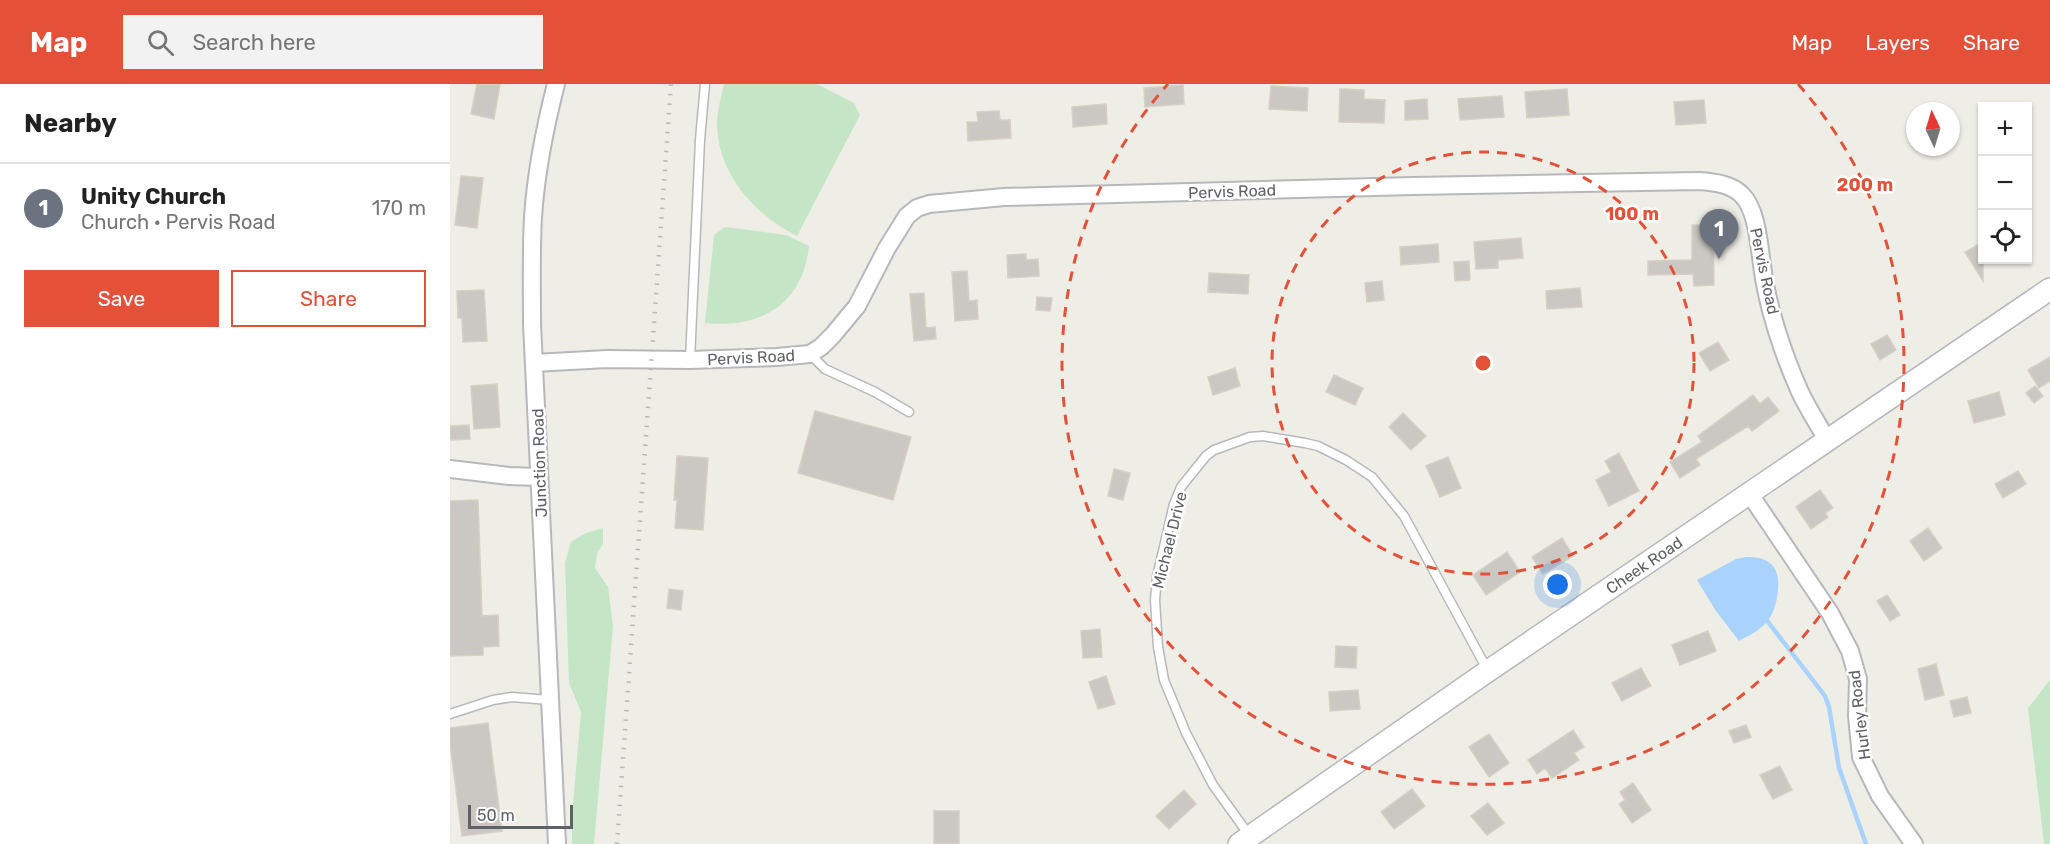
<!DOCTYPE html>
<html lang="en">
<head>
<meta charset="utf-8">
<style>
	body { margin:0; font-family:Rubik,sans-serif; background:#f2f2f2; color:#222 }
	.controls { position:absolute; right:18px; top:18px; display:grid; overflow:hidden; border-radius:0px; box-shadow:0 2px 4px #0004 }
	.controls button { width:54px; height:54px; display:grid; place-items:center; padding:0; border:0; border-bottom:2px solid #e0e0e0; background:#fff; color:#222; font:30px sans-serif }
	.compass { position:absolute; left:1456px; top:18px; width:54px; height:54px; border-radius:50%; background:#fff; box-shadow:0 2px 4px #0004; rotate:356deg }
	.scale { position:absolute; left:18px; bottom:15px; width:105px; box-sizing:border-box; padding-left:6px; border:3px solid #5e6166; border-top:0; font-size:16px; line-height:21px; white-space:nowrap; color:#5e6166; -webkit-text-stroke:4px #fff; paint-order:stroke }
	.you { position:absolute; left:1108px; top:501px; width:21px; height:21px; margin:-15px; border:4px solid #fff; border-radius:50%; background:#1a73e8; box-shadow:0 0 0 9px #1a73e833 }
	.badge { display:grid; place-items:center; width:39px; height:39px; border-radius:50%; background:#e45038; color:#fff; font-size:20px; font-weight:700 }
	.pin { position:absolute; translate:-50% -50px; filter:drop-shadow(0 2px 3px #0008) }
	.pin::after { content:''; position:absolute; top:32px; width:21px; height:18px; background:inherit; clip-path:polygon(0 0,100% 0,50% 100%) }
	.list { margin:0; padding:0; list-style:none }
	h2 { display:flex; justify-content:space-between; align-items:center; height:78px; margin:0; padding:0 24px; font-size:26px }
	h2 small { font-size:20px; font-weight:400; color:#767676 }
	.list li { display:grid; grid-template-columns:39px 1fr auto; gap:18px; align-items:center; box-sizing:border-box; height:90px; padding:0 24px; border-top:2px solid #e0e0e0 }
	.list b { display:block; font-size:22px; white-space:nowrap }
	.list p { margin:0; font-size:20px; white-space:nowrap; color:#767676 }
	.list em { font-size:20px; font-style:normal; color:#767676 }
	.actions { display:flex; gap:12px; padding:18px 24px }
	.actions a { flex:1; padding:14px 0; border:2px solid #e45038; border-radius:0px; text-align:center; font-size:21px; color:#e45038 }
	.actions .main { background:#e45038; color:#fff }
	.icon { flex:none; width:33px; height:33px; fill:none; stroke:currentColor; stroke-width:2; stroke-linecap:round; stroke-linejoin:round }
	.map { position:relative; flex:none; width:1600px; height:760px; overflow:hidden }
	header { display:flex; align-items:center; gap:36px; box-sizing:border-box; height:84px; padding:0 30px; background:#e45038; color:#fff }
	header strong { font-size:28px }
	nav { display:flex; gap:33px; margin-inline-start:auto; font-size:21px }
	.search { width:420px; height:54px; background:#f2f2f2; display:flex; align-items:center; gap:15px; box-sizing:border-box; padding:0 21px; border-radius:0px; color:#767676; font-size:22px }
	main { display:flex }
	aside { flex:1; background:#fff }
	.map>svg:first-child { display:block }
	.green { fill:#c4e6c6 }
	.water { fill:#a9d3fc }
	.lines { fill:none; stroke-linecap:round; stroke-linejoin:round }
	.stream { stroke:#a9d3fc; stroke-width:4.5 }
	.building { fill:#cbc8c3; stroke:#d4d0c4; stroke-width:1.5 }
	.service-casing { stroke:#b6b8bc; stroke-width:11 }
	.minor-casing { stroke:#b6b8bc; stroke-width:20 }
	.tertiary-casing { stroke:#b6b8bc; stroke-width:24 }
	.service { stroke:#fff; stroke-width:8 }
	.minor { stroke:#fff; stroke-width:16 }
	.tertiary { stroke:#fff; stroke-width:21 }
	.rail { stroke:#b6b7b7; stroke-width:4.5; stroke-dasharray:1.5 8; stroke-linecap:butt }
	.ring { fill:none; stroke:#e45038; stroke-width:3; stroke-dasharray:10 8 }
	.labels { text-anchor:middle; stroke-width:5; stroke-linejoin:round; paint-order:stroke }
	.street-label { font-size:16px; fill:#5e6166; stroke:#fff }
	.centre { fill:#e45038; stroke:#fff; stroke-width:3 }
	.ring-label { font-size:18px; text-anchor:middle; font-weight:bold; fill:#e45038; stroke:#fff; stroke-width:5; stroke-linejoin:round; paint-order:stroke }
</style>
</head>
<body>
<header>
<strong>Map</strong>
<div class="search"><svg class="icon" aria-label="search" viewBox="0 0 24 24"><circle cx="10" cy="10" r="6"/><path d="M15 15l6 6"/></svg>Search here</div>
<nav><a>Map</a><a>Layers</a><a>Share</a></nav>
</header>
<main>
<aside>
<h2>Nearby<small></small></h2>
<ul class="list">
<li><span class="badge" style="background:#6b7280">1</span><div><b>Unity Church</b><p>Church · Pervis Road</p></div><em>170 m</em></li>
</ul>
<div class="actions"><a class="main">Save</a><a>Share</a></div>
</aside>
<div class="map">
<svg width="1600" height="760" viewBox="0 0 1600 760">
	<rect width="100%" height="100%" fill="#efeee6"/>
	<!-- green -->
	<path class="green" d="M274,0H367L404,19L410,31L347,152C305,131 268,90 267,41C267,27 271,14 274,0Z
		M275,143L336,151L359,162C353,220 311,245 255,239L264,151Z
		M153,444V460L147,470L145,484L158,503L163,542L144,760H122V732L131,628L119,599L115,479L121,458L136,449Z
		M1600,596V760H1594L1578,624Z"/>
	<!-- water -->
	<path class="water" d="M1296,473C1306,473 1314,473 1322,481C1334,492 1327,528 1316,539C1309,547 1298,552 1289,557L1266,527L1247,496L1286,475Z"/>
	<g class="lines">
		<!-- stream -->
		<path class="stream" d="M1315,534L1375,612L1379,623L1389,684L1416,760"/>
	</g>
	<!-- building -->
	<path class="building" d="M27,0H50L44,35L21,30Z
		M733,1L734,20L695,23L694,4Z
		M821,2L858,4L857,27L819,25Z
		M890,5L914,6V15L935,16L934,39L889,38Z
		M1117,5L1119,31L1077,34L1075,8Z
		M1052,12L1054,33L1010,36L1008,15Z
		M977,15L978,35L955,36V17Z
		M1254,16L1256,39L1226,41L1224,18Z
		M656,20L657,40L623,43L622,23Z
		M549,27L550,36H560L561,54L518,57L517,38H528L527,28Z
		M11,92L33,94L27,144L5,141Z
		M1242,141H1263L1264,201L1244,202L1243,190L1198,191V177L1242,176Z
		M1071,154L1073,174L1048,176V184L1026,185L1024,158Z
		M1533,158V197L1515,168Z
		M988,160L989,178L951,181L950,163Z
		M576,170V176L588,175L589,192L558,194L557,171Z
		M1019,177L1020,196L1005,197L1004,178Z
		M517,187L519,217L527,216L528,235L505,237L502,188Z
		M759,189L799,191L798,210L758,208Z
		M932,197L934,216L917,218L915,199Z
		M1130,204L1132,223L1097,225L1096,207Z
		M34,206L37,257L13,258L12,234H8L7,207Z
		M474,209L476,244L485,243L486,255L464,257L460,210Z
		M587,213L602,214L600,227L586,226Z
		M1437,251L1446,266L1430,276L1421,260Z
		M1268,258L1279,276L1260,287L1249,269Z
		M1600,273V297L1589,304L1578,286Z
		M785,284L790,302L763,311L758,293Z
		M884,291L913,304L905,321L876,308Z
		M47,300L50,343L24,345L21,302Z
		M1585,302L1593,312L1584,319L1576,309Z
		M1549,308L1555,331L1524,339L1518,317Z
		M1303,311L1310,320L1318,313L1329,327L1302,347L1298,342L1246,375L1250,381L1230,394L1220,378L1252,358L1248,352Z
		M365,327L461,353L443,416L348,389Z
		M953,329L976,352L961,366L939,343Z
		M19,341L20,355L1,356L0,342Z
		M1169,369L1189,407L1159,422L1146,396L1161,388L1155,377Z
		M227,372L258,374L253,446L225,444L227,416H224Z
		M998,373L1011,404L990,413L976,382Z
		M664,385L680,389L673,416L658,412Z
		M1568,387L1576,400L1553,414L1545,400Z
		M1370,406L1383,424L1375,429L1378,433L1361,445L1346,423Z
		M28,416L32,532L48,531L49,562L33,563V571L0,572V417Z
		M1478,444L1492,464L1474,477L1460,457Z
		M1112,454L1123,472L1093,490L1082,473Z
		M1057,468L1070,488L1036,511L1023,491Z
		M219,505L233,507L231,526L217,524Z
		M1437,511L1450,531L1440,537L1427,517Z
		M650,545L652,573L633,574L631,547Z
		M1258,547L1266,567L1230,581L1222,561Z
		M886,562L907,563L906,584L885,583Z
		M1486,580L1494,611L1475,616L1468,585Z
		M1191,584L1201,602L1172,617L1162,599Z
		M656,592L665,620L648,625L639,598Z
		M908,606L910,625L880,627L879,608Z
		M1517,613L1521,629L1504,633L1500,617Z
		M38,639L52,747L12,752L0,660V644Z
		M1296,641L1301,653L1284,659L1279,647Z
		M1123,646L1134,663L1124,669L1129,676L1102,694L1095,684L1087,690L1078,676Z
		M1039,650L1059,679L1039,693L1019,663Z
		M1330,682L1342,706L1323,715L1310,691Z
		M1183,699L1201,726L1182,739L1169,720L1175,716L1170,708Z
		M962,705L975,722L944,745L931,728Z
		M734,706L746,720L719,745L706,732Z
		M1038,719L1054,739L1037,751L1021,732Z
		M484,727H509V760H484Z"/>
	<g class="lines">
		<!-- service casing -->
		<g class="service-casing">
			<path id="service" d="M360,270L375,285L425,308L459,328
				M240,276L250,56L255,0
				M0,630L43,616L62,613L99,616
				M799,751L763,701L736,649L714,596L708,563L705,516L707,493L724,420L731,403L756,372L764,366L800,353L813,352L855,359L868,362L896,376L922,393L954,432L1038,587"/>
		</g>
		<!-- minor casing -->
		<g class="minor-casing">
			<path id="minor" d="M106,0C95,43 86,88 83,133C81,169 82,204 82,240L107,760
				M84,279L157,275L240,276L327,273L360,270L371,263L383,251L407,222L437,164L457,132L467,124L479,120L554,113L963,102L1249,97C1264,98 1281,100 1292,111C1307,126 1309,161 1312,181C1317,222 1333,270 1350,308C1358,325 1368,340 1377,356
				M0,385L59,392L89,393
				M1299,409L1380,529L1400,567L1408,595L1407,632L1411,673L1430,712L1464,760"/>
		</g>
		<!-- tertiary casing -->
		<g class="tertiary-casing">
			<path id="tertiary" d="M789,760L1038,587L1600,205"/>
		</g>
		<!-- service -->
		<use href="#service" class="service"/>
		<!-- minor -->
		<use href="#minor" class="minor"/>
		<!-- tertiary -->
		<use href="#tertiary" class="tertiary"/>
		<!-- rail -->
		<path class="rail" d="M167,760L221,0"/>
	</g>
	<!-- distance rings -->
	<g class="ring">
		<circle cx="1033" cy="279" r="211"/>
		<path d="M1348 0A421 421 0 1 1 718 0"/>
	</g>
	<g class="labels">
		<!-- street labels -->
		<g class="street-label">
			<text transform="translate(782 107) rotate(-2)" y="6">Pervis Road</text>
			<text transform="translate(1315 187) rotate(78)" y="6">Pervis Road</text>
			<text transform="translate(301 273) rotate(-3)" y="6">Pervis Road</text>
			<text transform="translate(89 379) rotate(-92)" y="6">Junction Road</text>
			<text transform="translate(719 456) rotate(-76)" y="6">Michael Drive</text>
			<text transform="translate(1194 481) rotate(-34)" y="6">Cheek Road</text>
			<text transform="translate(1409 631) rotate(-97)" y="6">Hurley Road</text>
		</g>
	</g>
	<circle cx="1033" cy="279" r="9" class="centre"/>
	<g class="ring-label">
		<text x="1415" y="107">200 m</text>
		<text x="1182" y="136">100 m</text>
	</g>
</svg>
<div class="controls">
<button>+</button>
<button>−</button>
<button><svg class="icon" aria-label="locate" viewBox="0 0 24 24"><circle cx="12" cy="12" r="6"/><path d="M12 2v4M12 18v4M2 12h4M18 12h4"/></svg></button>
</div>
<svg class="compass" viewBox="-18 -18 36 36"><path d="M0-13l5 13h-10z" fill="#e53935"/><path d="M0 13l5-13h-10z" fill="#767676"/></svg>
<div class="scale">50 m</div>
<div class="you"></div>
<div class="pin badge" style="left:1269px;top:175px;background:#6b7280">1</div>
</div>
</main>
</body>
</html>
